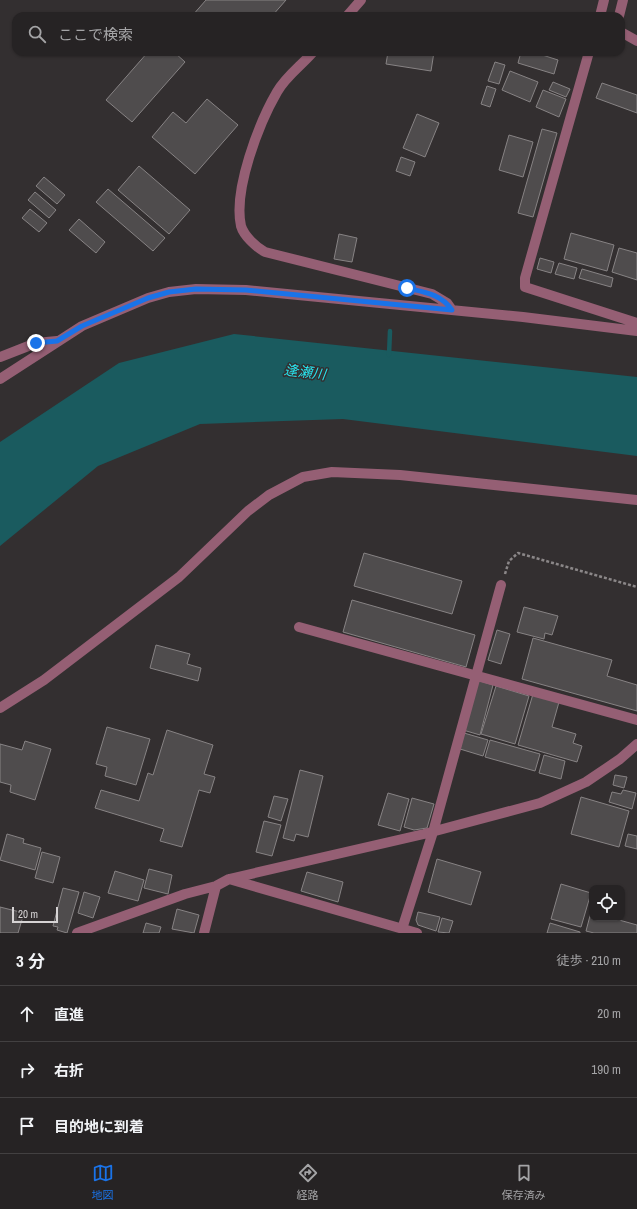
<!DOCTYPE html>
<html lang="ja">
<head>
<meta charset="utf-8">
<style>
	body { margin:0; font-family:"Archivo Narrow","Noto Sans JP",sans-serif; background:#2e2b2c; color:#f1f3f6 }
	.controls { position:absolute; right:12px; bottom:12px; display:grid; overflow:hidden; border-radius:8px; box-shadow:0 1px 3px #0004 }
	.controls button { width:36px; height:36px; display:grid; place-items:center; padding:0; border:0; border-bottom:1px solid #424041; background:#262324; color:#f1f3f6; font:20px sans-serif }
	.scale { position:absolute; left:12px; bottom:10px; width:46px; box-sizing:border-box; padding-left:4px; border:2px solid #d6d3d4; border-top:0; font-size:11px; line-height:14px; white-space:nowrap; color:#d6d3d4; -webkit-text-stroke:3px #332f30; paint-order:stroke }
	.stop { position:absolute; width:12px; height:12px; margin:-9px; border:3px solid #1a73e8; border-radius:50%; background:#fff }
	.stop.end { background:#1a73e8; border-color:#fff; box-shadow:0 1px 4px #0008 }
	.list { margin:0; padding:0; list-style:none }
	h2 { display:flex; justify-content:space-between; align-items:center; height:52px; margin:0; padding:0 16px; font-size:17px }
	h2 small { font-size:13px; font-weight:400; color:#a4a4a6 }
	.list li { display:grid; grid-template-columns:26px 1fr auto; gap:12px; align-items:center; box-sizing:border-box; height:56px; padding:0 16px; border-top:1px solid #424041 }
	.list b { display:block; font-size:15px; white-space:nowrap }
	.list em { font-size:13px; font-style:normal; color:#a4a4a6 }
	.icon { flex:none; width:22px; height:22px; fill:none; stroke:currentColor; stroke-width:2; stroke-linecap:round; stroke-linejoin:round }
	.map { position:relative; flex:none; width:637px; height:933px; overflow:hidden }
	.search { position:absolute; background:#262324; box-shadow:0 1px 3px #0004; left:12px; right:12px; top:12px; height:44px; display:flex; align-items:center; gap:10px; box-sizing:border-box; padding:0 14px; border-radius:12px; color:#a4a4a6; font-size:15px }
	.sheet { height:220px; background:#262324 }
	nav { display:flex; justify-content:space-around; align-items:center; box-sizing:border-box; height:56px; border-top:1px solid #424041; background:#262324; font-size:11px; color:#a4a4a6 }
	nav a { display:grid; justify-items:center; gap:2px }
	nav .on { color:#1a73e8 }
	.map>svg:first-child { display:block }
	.water { fill:#1a5b5f }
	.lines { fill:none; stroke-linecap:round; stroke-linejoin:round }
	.stream { stroke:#1a5b5f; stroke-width:4.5 }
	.building { fill:#4f4c4d; stroke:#878384 }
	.path { stroke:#8b8788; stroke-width:2.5; stroke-dasharray:3 2; stroke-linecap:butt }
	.minor { stroke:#955f74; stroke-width:10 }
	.route { stroke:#1a73e8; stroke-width:5 }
	.labels { text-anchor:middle; stroke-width:3; stroke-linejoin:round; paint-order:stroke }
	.water-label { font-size:14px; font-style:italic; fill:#27e3ed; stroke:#332f30 }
</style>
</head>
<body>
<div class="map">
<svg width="637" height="933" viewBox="0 0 637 933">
	<rect width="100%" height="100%" fill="#332f30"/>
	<!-- water -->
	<path class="water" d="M234,334L637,377V456L343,419L200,424L98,466L0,546V442L119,363Z"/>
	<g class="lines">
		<!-- stream -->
		<path class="stream" d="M389,355L390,331"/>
	</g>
	<!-- building -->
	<path class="building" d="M206,0H286L272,16H192Z
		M148,52H174L185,62L132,122L106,100Z
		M388,52H434L431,71L386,64Z
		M521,52H533L558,60L554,74L518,63Z
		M495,62L505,65L499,84L488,81Z
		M510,71L538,82L530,102L502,90Z
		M553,82L570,89L566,97L549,90Z
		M602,83L637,95V113L596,98Z
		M487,86L496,89L490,107L481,104Z
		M543,90L566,99L559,117L536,107Z
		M207,99L238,125L195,174L152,137L173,112L186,123Z
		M417,114L439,123L425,157L403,148Z
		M542,129L557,133L533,217L518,213Z
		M509,135L533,142L523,177L499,170Z
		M401,157L415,162L410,176L396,171Z
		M139,166L190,210L169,234L118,190Z
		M44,177L65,195L57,204L36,186Z
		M108,189L165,238L153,251L96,202Z
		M35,192L56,210L49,218L28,200Z
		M30,209L47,223L39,232L22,218Z
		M79,219L105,242L96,253L69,230Z
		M571,233L614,245L607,271L564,259Z
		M339,234L357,238L352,262L334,259Z
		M619,248L637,253V280L612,272Z
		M540,258L554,262L551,273L537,269Z
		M559,263L577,268L574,279L555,274Z
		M582,269L613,278L611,287L579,278Z
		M364,553L462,581L452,614L354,586Z
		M352,600L475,635L466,667L343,632Z
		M524,607L558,616L552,635L545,633L544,639L517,632Z
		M497,630L510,634L501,664L488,660Z
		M533,638L612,660L607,676L637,685V711L522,679Z
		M156,645L190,654L187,664L201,668L198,681L150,668Z
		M477,680L493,685L480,735L463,730Z
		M496,686L529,696L515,744L481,734Z
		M533,694L559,702L552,727L576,734L573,743L582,746L577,762L518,745Z
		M107,727L150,739L136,785L105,776L107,767L96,764Z
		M167,730L213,745L204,774L215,777L210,793L199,790L182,847L160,841L164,829L95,808L101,790L139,801L148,773L153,775Z
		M464,733L488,740L483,756L460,749Z
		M490,740L540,754L535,771L485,757Z
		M25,741L51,749L35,800L10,792L11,785L0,782V744L22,750Z
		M544,755L565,761L561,779L539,773Z
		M300,770L323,776L308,837L296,834L294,841L283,838Z
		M615,775L627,777L624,788L613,785Z
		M623,790L636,793L632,809L609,802L612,792L621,794Z
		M388,793L409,799L400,831L378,825Z
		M274,796L288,799L281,821L268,817Z
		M581,797L629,811L619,847L571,834Z
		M412,798L434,804L427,828L414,830L404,827Z
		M264,821L281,825L272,856L256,852Z
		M7,834L24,839L23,843L41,848L35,870L0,860Z
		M628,834L637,836V849L625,846Z
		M42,852L60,857L53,883L35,878Z
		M437,859L481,872L471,905L428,892Z
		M149,869L172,875L168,894L144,888Z
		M115,871L144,880L138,901L108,893Z
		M307,872L343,882L338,902L301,891Z
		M561,884L591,893L581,927L551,919Z
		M63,888L79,892L67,933L57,930L58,927L53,926Z
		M84,892L100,897L93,918L78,913Z
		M0,907L24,913L18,933H0Z
		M177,909L199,915L194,933L172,929Z
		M418,912L440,917L436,931L418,925L416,920Z
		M591,912L592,918H612L637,925V933H594L586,931Z
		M442,918L453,921L449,933L438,932Z
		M146,923L161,927L159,933H143Z
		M550,923L580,932V933H547Z"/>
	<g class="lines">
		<!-- path -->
		<path class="path" d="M505,574L509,561L518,553L637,587"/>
		<!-- minor -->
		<path class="minor" d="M347,16L361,0
			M600,16L604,0
			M619,16L623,0
			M621,32L637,41
			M313,52C301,66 286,76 277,92C259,123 233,190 241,226C244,236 256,247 265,252L432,294L447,303L452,310
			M589,52L525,278V287L637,323
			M0,357L36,343L57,341
			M0,379L82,326L148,298L169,292L196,289L246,290L523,317L637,331
			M299,627L637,720
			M0,708L44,680L179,577L248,511L269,495L303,477L332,472L400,475L637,500
			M229,879L417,933
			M402,929L433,832L501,585
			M77,933L185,894L216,886L229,879L424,834L540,803L586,782L620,759L637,744
			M204,933L216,886"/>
	</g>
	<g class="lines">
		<!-- route -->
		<path class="route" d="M36,343L57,341L82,326L148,298L169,292L196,289L246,290L452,310C441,294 424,292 407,288"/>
	</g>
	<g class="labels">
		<!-- water labels -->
		<g class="water-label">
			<text transform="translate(305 372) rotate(7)" y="5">逢瀬川</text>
		</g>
	</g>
</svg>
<div class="controls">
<button><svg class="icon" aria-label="locate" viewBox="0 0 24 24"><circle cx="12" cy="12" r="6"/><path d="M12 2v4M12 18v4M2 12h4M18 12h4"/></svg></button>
</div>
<div class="scale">20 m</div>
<div class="stop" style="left:407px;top:288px"></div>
<div class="stop end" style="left:36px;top:343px"></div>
<div class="search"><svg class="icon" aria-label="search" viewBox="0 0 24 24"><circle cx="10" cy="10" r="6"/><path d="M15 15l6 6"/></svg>ここで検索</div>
</div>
<section class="sheet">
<h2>3 分<small>徒歩 · 210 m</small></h2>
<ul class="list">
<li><svg class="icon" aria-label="ahead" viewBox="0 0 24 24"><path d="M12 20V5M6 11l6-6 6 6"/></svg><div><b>直進</b></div><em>20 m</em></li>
<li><svg class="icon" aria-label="right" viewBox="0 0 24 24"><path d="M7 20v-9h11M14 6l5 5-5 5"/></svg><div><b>右折</b></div><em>190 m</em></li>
<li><svg class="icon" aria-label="arrive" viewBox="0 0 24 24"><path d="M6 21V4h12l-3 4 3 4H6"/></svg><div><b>目的地に到着</b></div></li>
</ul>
</section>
<nav>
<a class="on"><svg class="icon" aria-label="map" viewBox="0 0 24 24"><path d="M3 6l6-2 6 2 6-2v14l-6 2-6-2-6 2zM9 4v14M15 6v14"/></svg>地図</a>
<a><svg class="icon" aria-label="directions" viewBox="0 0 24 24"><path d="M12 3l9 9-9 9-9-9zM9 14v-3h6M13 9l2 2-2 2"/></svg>経路</a>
<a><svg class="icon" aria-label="saved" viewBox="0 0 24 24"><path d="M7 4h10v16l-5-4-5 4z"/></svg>保存済み</a>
</nav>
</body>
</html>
